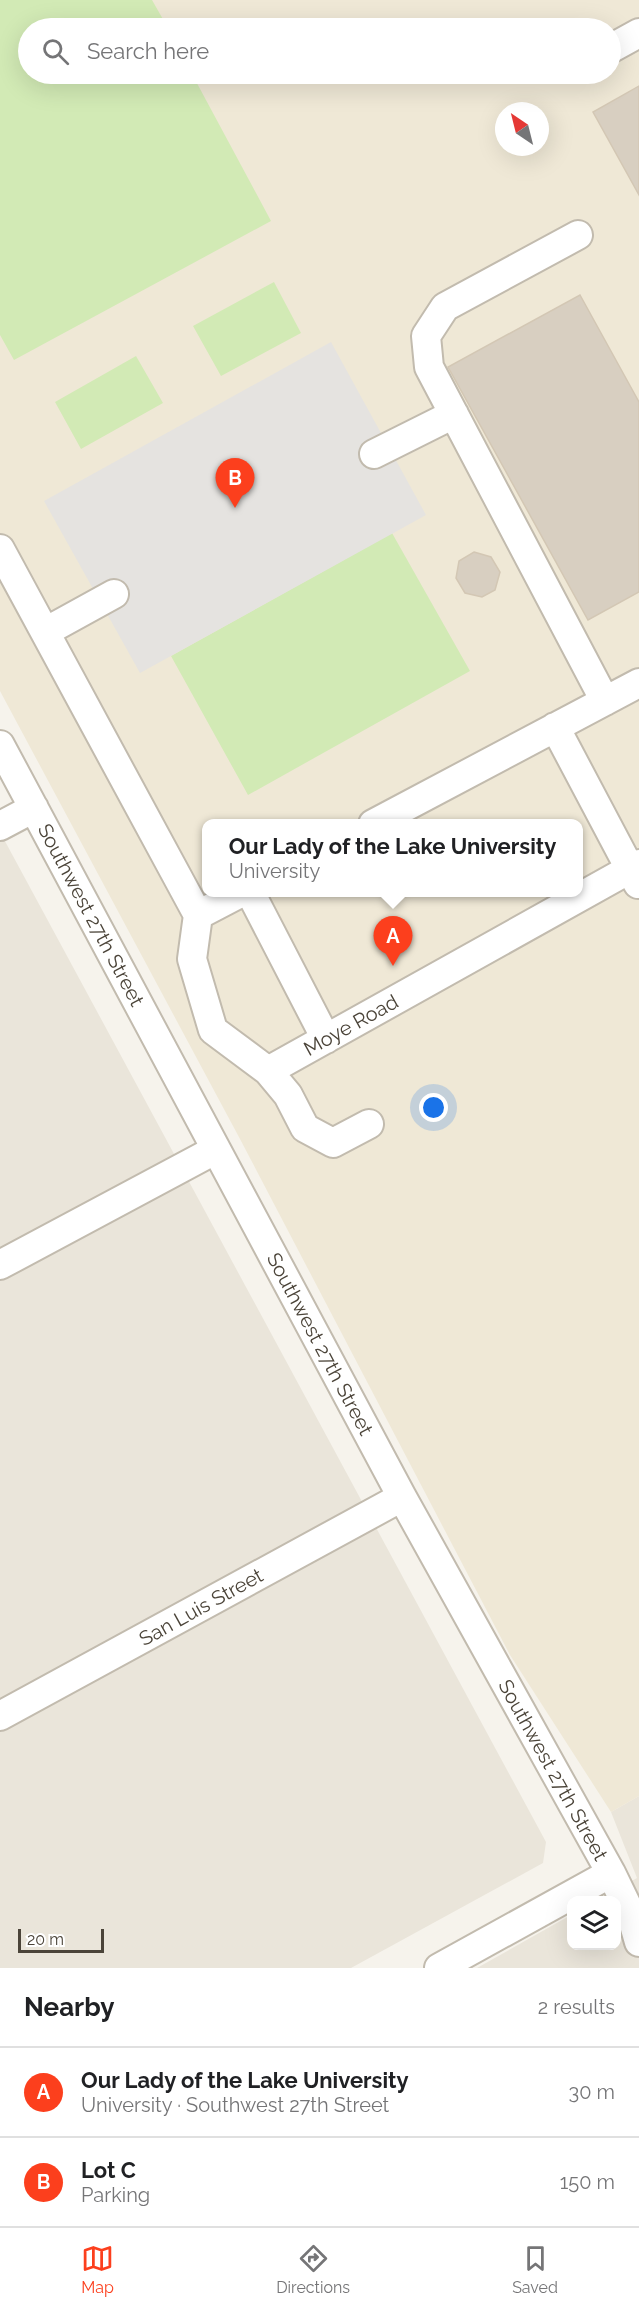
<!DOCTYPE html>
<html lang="en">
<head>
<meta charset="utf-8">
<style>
	body { margin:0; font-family:Raleway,sans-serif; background:#f6f6f6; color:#202124 }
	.controls { position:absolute; right:18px; bottom:18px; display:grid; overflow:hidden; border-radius:12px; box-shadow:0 6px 24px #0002 }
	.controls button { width:54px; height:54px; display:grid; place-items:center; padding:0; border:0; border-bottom:2px solid #e0e0e0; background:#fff; color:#202124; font:30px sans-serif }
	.compass { position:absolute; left:495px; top:102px; width:54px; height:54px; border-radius:50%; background:#fff; box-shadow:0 6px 24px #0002; rotate:325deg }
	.scale { position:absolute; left:18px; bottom:15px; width:86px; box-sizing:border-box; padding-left:6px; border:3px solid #4b4439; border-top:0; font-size:16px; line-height:21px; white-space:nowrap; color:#4b4439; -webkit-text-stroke:4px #fff; paint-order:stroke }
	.you { position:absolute; left:434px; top:1108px; width:21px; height:21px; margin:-15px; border:4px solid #fff; border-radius:50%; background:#1a73e8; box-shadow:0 0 0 9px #1a73e833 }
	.badge { display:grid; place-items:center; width:39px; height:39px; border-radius:50%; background:#fc3f1d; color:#fff; font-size:20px; font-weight:700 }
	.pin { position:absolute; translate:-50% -50px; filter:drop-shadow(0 2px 3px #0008) }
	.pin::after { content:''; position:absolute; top:32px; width:21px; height:18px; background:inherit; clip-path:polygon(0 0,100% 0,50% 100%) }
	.popup { position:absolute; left:202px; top:819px; width:381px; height:78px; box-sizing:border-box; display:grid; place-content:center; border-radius:12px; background:#fff; filter:drop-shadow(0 2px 4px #0005); font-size:20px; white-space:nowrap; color:#757577 }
	.popup b { font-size:22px; color:#202124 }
	.popup::after { content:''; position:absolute; left:50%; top:100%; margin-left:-12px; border:12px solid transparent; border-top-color:#fff }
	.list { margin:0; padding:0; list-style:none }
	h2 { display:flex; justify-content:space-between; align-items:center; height:78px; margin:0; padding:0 24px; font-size:26px }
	h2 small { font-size:20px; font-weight:400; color:#757577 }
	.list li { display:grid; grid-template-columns:39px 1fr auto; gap:18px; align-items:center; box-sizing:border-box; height:90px; padding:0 24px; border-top:2px solid #e0e0e0 }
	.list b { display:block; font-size:22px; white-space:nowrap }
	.list p { margin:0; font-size:20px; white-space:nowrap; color:#757577 }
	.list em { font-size:20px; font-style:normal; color:#757577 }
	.icon { flex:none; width:33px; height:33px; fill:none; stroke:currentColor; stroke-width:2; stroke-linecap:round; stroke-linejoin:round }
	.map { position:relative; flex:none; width:639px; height:1968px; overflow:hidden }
	.search { position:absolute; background:#fff; box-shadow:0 6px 24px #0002; left:18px; right:18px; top:18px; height:66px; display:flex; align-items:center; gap:15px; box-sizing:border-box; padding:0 21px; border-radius:33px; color:#757577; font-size:22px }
	.sheet { height:258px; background:#fff }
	nav { display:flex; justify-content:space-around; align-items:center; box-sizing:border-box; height:84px; border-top:2px solid #e0e0e0; background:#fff; font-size:16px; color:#757577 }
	nav a { display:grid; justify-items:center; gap:3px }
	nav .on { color:#fc3f1d }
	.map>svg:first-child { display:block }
	.residential { fill:#eae5da }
	.education { fill:#efe8d6; fill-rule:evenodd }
	.green { fill:#d2eab5 }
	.parking { fill:#e5e3e0 }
	.building { fill:#d8cfc1; stroke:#d3c7b4; stroke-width:1.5 }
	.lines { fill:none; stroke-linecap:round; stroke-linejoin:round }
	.minor-casing { stroke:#c2bbae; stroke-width:32 }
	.minor { stroke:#fff; stroke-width:28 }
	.labels { text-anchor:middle; stroke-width:4.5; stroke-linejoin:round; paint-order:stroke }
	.street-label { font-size:20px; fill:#4b4439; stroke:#fff }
</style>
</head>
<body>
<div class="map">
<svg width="639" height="1968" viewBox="0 0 639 1968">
	<rect width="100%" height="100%" fill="#f6f3ec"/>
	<!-- residential -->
	<path class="residential" d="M0,832L546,1842L543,1863L351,1968H0Z
		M639,1796V1968H477L571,1915L572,1946H616V1900H597L637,1878L611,1812Z"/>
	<!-- education -->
	<path class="education" d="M0,0H639V1796L611,1812L510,1655L240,1139L0,691ZM28,28H610V74H28ZM504,111H540V147H504ZM207,824H579V892H207Z"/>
	<!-- green -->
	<path class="green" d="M0,0H152L168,28H28V74H192L271,221L14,360L0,335Z
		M274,282L301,333L221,376L193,326Z
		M136,356L163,403L81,449L55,402Z
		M392,533L470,671L248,795L171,656Z"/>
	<!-- parking -->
	<path class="parking" d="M331,342L426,515L140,673L44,501Z"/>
	<!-- building -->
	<path class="building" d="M639,86V195L593,112Z
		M580,295L639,402V592L588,620L448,367Z
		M474,552L491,557L500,572L495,590L482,597L465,593L456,578L459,561Z"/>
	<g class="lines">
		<!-- minor casing -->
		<g class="minor-casing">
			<path id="minor" d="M610,49L639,33
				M578,235L445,307L426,336L429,367L605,701
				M374,454L454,414
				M0,549L198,915
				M45,632L114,594
				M555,727L638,884
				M0,745L402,1497L611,1873L631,1914L639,1942
				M373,824L639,683
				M0,826L34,808
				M250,892L326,1039
				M198,915L192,959L213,1030L268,1071L639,864
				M198,915L242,892
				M268,1071L288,1095L305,1128L333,1143L369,1124
				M0,1265L215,1150
				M0,1716L402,1497
				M439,1968L611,1873"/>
		</g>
		<!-- minor -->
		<use href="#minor" class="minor"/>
	</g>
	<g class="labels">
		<!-- street labels -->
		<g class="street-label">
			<text transform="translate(91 915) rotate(62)" y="7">Southwest 27th Street</text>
			<text transform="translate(351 1025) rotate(-29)" y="7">Moye Road</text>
			<text transform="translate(320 1344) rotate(62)" y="7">Southwest 27th Street</text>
			<text transform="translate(201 1607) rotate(-29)" y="7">San Luis Street</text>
			<text transform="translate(553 1770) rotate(61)" y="7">Southwest 27th Street</text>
		</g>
	</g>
</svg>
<div class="controls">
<button><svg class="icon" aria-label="layers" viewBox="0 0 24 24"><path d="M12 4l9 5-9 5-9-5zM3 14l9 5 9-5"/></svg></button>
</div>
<svg class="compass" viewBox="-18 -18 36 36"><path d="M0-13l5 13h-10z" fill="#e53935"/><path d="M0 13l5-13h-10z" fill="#757577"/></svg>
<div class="scale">20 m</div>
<div class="you"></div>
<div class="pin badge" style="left:393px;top:966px">A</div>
<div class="popup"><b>Our Lady of the Lake University</b>University</div>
<div class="pin badge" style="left:235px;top:508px">B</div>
<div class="search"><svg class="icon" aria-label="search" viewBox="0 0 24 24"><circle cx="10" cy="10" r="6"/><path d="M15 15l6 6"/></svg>Search here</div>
</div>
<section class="sheet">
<h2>Nearby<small>2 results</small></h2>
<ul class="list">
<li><span class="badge">A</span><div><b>Our Lady of the Lake University</b><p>University · Southwest 27th Street</p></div><em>30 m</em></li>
<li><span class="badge">B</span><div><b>Lot C</b><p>Parking</p></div><em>150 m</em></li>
</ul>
</section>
<nav>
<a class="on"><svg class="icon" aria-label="map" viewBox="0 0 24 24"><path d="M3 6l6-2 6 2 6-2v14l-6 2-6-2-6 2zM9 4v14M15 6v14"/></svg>Map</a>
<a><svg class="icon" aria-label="directions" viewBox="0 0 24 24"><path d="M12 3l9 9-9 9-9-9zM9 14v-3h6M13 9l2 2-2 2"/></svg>Directions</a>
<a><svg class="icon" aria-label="saved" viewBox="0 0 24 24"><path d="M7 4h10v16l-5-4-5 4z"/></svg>Saved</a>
</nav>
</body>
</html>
